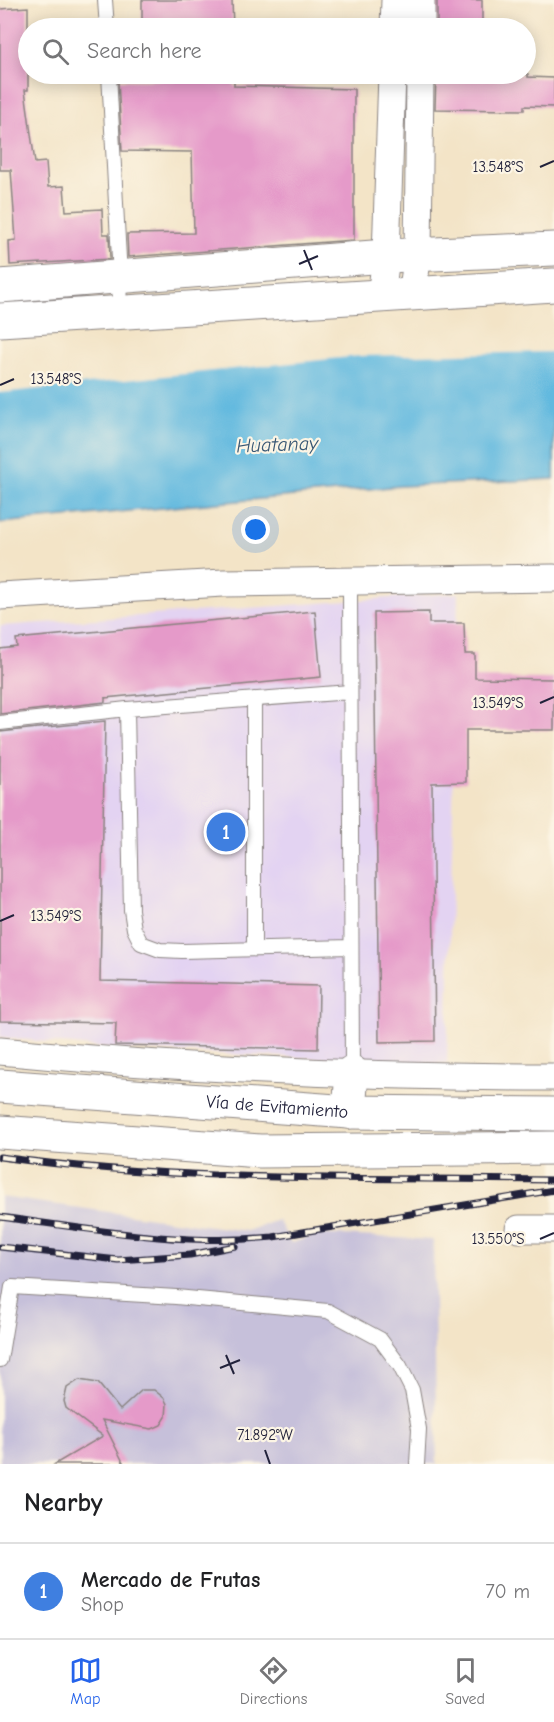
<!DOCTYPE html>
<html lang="en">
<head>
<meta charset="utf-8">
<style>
	body { margin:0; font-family:"Comic Neue",sans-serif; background:#f2f2f2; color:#202124 }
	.you { position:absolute; left:256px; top:530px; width:21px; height:21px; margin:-15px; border:4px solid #fff; border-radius:50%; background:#1a73e8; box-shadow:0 0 0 9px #1a73e833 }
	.badge { display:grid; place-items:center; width:39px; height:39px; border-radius:50%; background:#2563eb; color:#fff; font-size:20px; font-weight:700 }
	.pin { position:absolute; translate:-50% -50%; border:3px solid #fff; box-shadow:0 2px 6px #0006 }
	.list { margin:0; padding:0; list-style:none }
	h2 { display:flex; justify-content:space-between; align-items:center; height:78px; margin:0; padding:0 24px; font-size:26px }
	h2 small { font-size:20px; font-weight:400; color:#757577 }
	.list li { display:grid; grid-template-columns:39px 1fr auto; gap:18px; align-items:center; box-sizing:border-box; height:96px; padding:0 24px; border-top:2px solid #e0e0e0 }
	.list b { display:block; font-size:22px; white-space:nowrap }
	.list p { margin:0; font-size:20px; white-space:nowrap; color:#757577 }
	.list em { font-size:20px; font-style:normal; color:#757577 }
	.icon { flex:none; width:33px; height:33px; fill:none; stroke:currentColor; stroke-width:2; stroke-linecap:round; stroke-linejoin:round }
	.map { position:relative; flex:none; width:554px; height:1464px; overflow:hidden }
	.search { position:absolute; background:#fff; box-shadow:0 3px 15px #0003; left:18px; right:18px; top:18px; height:66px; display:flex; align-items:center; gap:15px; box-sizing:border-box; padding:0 21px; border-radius:33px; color:#757577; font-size:22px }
	.sheet { height:174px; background:#fff }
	nav { display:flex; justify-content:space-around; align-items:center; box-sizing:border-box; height:84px; border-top:2px solid #e0e0e0; background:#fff; font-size:16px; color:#757577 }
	nav a { display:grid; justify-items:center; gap:3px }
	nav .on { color:#2563eb }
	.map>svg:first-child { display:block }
	.built { fill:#e3d3f2 }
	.industrial { fill:#c6c0da }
	.water { fill:#62b9df; stroke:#426e8d; stroke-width:1.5 }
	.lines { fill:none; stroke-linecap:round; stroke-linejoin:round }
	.river { stroke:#62b9df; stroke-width:54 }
	.building { fill:#e59ac9 }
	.lane-casing { stroke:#8a8381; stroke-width:16 }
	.street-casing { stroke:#8a8381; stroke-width:29 }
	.primary-casing { stroke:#8a8381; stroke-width:35 }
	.highway-casing { stroke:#8a8381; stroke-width:35 }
	.lane { stroke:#fff; stroke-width:14 }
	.street { stroke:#fff; stroke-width:27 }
	.primary { stroke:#fff; stroke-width:33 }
	.highway { stroke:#fff; stroke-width:33 }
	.rail-casing { stroke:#22223b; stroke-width:7 }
	.rail { stroke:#fcf5e5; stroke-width:4.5; stroke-dasharray:14; stroke-linecap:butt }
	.ticks { fill:none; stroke:#22223b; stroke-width:2 }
	.labels { text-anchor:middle; stroke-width:4.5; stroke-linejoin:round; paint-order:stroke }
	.street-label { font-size:18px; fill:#22223b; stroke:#fcf5e5 }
	.water-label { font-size:20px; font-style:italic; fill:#385774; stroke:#fcf5e5 }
	.ticks-label { font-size:15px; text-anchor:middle; fill:#22223b; stroke:#fcf5e5; stroke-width:4.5; stroke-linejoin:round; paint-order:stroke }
</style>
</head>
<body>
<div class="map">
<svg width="554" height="1464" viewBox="0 0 554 1464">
	<rect width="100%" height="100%" fill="#fcf5e5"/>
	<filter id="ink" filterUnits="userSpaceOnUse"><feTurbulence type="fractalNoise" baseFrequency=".0167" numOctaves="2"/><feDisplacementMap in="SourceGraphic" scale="12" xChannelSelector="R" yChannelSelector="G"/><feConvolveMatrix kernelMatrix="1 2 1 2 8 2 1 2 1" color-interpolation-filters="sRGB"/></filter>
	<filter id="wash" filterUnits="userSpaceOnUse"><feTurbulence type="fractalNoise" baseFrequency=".008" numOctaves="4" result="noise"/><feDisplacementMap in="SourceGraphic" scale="24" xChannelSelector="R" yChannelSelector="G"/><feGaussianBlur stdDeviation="1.35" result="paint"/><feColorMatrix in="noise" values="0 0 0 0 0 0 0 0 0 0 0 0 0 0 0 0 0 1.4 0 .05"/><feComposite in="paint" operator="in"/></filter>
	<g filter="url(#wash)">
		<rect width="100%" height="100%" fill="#f3e4c7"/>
		<!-- built -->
		<path class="built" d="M458,593L447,1064L111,1049L0,1037V626Z"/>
		<!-- industrial -->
		<path class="industrial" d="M0,1197L247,1231L278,1220L291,1243L320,1234L433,1240L437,1464H0Z"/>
		<!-- water -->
		<path class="water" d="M554,379V479L401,486L0,523V420L360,383Z"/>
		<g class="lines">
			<!-- river -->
			<path class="river" d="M0,420L360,383L554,379"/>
		</g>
		<g id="blocks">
			<!-- building -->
			<path class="building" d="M142,0H232L233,28L142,27Z
				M437,0H482V28H437Z
				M28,7V90H25L35,163L46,162L48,187L64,186L66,211L102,209L103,234H109L110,259L10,265L9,241L16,240L11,170H0V9Z
				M184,74H234V86L354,89V240L128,257L127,234L194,233L192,152L122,151L118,80H184Z
				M436,74H528V77L554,78V107L524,106V110L435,109Z
				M315,611L321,677L105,698V702L0,714V649L17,647L16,639Z
				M429,612V623H464L465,654H475V678L554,679V730H466V782L432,783L435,1041L379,1042L374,613Z
				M105,721L100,981L319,986L318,1049L115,1045L116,1023L0,1021V732Z
				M79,1380L98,1383L120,1410L142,1390H154L164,1398L167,1404L166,1417L161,1425L152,1429L102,1420L124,1464H55L103,1436L66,1408L64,1401L67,1388Z"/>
		</g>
	</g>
	<g filter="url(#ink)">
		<use href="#blocks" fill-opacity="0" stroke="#8a8381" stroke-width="1.5"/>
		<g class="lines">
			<!-- lane casing -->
			<g class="lane-casing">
				<path id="lane" d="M105,0L107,28
					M109,74L120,277L119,312
					M350,581L352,1072
					M127,709L131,910L134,929L141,943L160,950L182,951L351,947
					M0,723L127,709L350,692
					M254,949V699
					M0,1360L12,1287L176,1297L328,1311L380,1339L400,1366L412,1390L419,1429L417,1464"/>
			</g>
			<!-- street casing -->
			<g class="street-casing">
				<path id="street" d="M394,28L395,0
					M421,28V0
					M412,295L418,254L420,74
					M381,297L386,256L392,74
					M0,596L223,583L554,578
					M0,1051C184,1069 369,1077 554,1077
					M519,1229H554"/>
			</g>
			<!-- primary casing -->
			<g class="primary-casing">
				<path id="primary" d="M0,286L386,256L554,249
					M0,320L554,285"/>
			</g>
			<!-- highway casing -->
			<g class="highway-casing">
				<g id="highway">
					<path id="s1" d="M0,1086L349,1112L554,1114"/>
					<path d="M349,1112L352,1072"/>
					<path d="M0,1132L260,1151L554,1148"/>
				</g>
			</g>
			<!-- lane -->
			<use href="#lane" class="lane"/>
			<!-- street -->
			<use href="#street" class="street"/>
			<!-- primary -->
			<use href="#primary" class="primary"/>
			<!-- highway -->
			<use href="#highway" class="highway"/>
			<!-- rail casing -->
			<g class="rail-casing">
				<path id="rail" d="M0,1157C183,1182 370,1178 554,1180
					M0,1217C91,1229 181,1246 273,1237L554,1190
					M0,1247L118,1260L190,1255L235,1246"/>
			</g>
			<!-- rail -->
			<use href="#rail" class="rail"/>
		</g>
	</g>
	<!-- ticks -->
	<path class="ticks" d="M540,167L554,161M304,250L312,270M299,264L318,256M0,385L14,379M540,703L554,697M0,921L14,915M540,1239L554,1233M226,1355L234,1374M220,1368L240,1360M265,1450L270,1464"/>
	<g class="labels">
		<!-- street labels -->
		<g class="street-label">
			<text dy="6" stroke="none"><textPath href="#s1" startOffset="278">Vía de Evitamiento</textPath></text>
		</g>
		<!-- water labels -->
		<g class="water-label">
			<text transform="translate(277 444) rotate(-2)" y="7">Huatanay</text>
		</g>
	</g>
	<g class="ticks-label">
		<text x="498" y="172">13.548°S</text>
		<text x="56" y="384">13.548°S</text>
		<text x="498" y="708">13.549°S</text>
		<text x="56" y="921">13.549°S</text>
		<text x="498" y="1244">13.550°S</text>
		<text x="265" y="1440">71.892°W</text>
	</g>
</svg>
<div class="you"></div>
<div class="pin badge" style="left:226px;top:832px;background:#3f7fe0">1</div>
<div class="search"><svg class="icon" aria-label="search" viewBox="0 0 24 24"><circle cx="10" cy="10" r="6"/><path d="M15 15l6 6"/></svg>Search here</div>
</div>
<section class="sheet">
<h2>Nearby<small></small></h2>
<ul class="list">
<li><span class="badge" style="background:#3f7fe0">1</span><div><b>Mercado de Frutas</b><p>Shop</p></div><em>70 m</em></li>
</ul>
</section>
<nav>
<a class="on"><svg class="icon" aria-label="map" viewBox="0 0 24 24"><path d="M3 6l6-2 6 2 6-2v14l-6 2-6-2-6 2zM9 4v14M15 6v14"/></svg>Map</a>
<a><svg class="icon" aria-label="directions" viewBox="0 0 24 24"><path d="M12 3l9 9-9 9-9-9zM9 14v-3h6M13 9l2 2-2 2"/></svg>Directions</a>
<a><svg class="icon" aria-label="saved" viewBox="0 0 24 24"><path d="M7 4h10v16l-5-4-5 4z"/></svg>Saved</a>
</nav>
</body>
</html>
